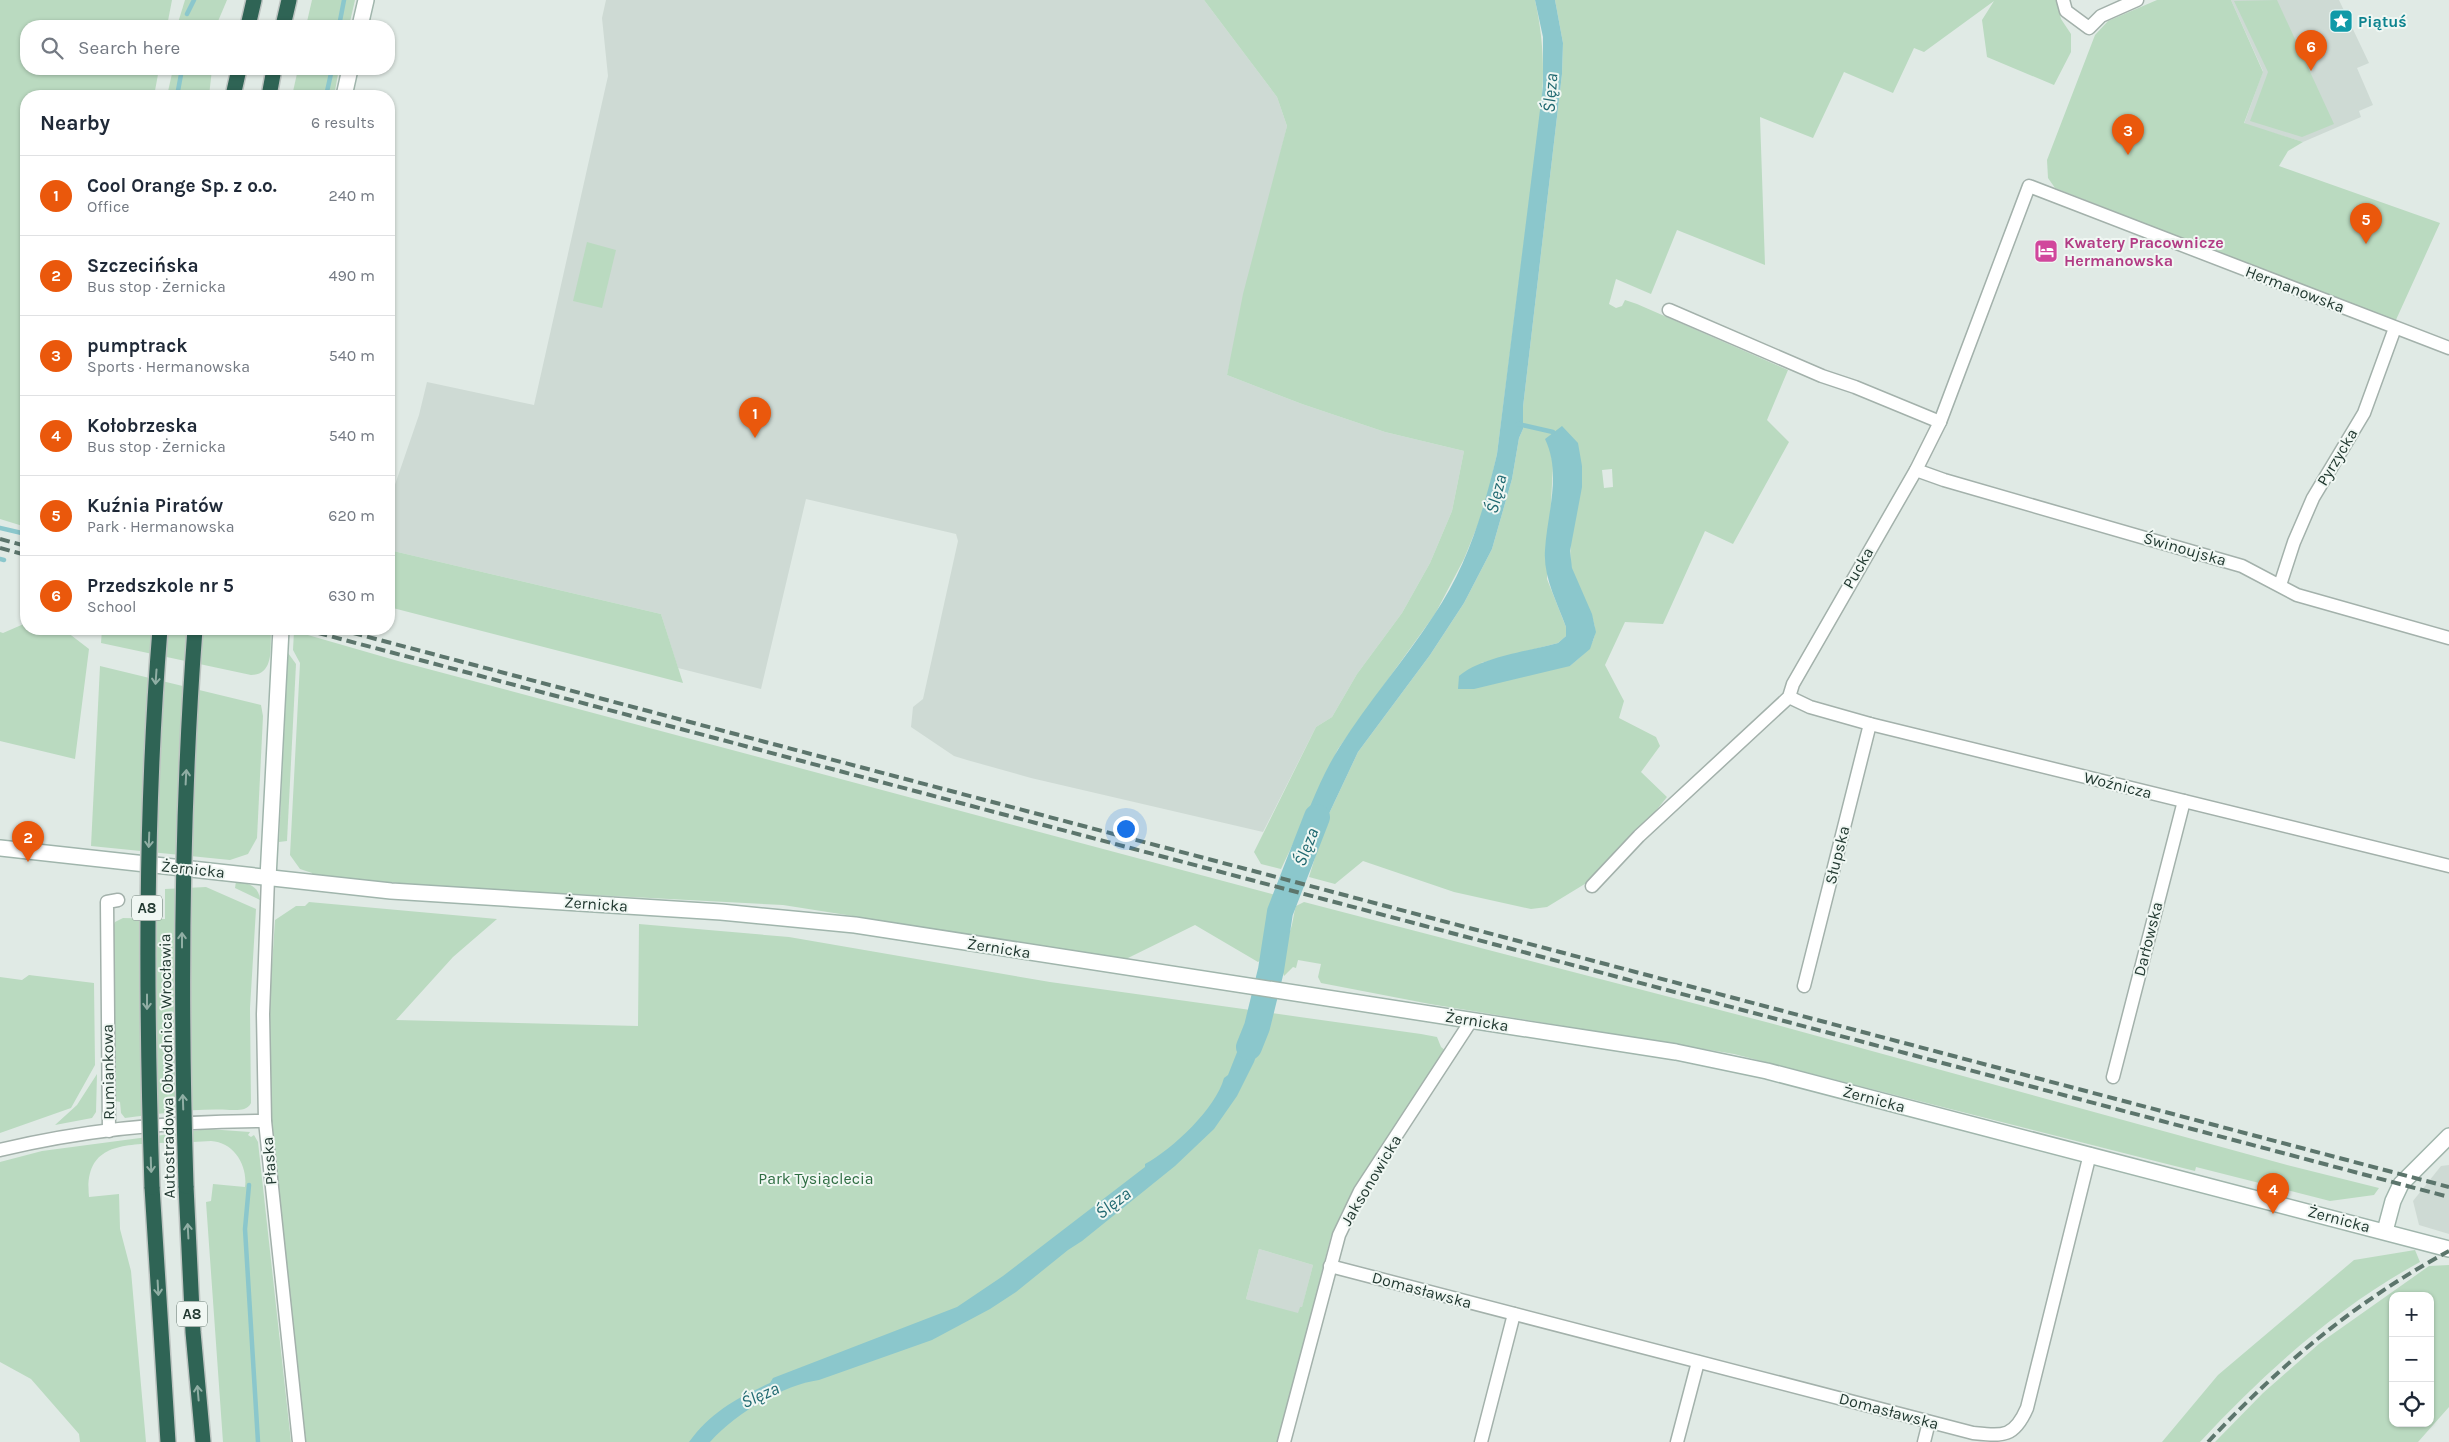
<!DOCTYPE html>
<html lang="en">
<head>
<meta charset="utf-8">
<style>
  body { margin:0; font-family:Karla,sans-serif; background:#f6f6f7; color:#1f2937 }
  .controls { position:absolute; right:15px; bottom:15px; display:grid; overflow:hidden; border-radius:10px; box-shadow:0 1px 4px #0004 }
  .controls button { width:45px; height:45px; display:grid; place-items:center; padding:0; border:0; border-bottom:1px solid #e0e1e3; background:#fff; color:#1f2937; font:25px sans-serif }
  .you { position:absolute; left:1125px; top:828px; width:18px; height:18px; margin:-12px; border:4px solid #fff; border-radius:50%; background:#1a73e8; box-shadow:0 0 0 8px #1a73e833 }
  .badge { display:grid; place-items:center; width:32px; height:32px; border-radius:50%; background:#ea580c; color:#fff; font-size:16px; font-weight:700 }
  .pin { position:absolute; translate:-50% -41px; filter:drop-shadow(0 1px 2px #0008) }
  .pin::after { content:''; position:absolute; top:26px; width:18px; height:15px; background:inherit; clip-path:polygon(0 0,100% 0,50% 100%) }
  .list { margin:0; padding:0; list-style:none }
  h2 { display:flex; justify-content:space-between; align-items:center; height:65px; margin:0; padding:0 20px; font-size:21px }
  h2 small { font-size:16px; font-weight:400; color:#747a83 }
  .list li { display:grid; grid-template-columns:32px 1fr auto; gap:15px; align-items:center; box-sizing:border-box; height:80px; padding:0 20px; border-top:1px solid #e0e1e3 }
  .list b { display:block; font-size:19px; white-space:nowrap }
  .list p { margin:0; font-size:16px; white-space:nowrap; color:#747a83 }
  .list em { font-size:16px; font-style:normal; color:#747a83 }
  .icon { flex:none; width:28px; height:28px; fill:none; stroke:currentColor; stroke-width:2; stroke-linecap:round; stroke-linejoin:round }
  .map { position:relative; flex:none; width:2449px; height:1442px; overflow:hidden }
  .search { position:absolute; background:#fff; box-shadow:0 1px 4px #0004; left:20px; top:20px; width:375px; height:55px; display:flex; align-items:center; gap:12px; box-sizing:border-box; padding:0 18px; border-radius:20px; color:#747a83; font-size:19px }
  .panel { position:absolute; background:#fff; box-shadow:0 1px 4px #0004; left:20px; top:90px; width:375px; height:545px; border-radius:20px }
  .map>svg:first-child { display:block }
  .built { fill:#cedad4 }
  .green { fill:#badac0; fill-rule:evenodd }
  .water { fill:#8bc7cc }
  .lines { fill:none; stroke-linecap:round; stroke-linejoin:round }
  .stream { stroke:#8bc7cc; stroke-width:4.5 }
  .river { stroke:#8bc7cc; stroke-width:26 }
  .street-casing { stroke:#a3b1ab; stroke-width:15 }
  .secondary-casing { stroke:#a0b5ac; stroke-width:18 }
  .highway-casing { stroke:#bdc4c1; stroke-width:18 }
  .street { stroke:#fff; stroke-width:12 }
  .secondary { stroke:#fff; stroke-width:15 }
  .highway { stroke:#2f6455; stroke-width:15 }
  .rail { stroke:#5c756c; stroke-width:4; stroke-dasharray:10 5; stroke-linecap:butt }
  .highway-bridge-casing { stroke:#bdc4c1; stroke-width:18; stroke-linecap:butt }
  .highway-bridge { stroke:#2f6455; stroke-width:15 }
  .oneway { stroke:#90aea4 }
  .labels { text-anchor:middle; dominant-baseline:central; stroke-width:4; stroke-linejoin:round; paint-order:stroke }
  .shield { fill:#f0f7f3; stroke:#60726b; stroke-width:1 }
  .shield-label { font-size:15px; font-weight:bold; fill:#223931 }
  .culture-label { font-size:16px; font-weight:bold; fill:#0d838f; stroke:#f0f7f3; text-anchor:start }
  .hotel-label { font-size:16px; font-weight:bold; fill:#b23c85; stroke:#f0f7f3; text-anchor:start }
  .street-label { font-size:16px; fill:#223931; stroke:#f0f7f3 }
  .park-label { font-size:16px; fill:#2e6d42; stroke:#f0f7f3 }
  .water-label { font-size:18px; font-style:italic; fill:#206971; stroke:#f0f7f3 }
</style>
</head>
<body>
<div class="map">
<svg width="2449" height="1442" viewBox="0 0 2449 1442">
  <rect width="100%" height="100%" fill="#e0eae5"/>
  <g class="built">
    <path d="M 606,0 L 1204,0 L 1277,97 L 1287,126 L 1227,375 L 1302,404 L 1385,432 L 1464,451 L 1452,511 L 1430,563 L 1402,613 L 1357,674 L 1332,717 L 1316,727 L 1263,832 L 1031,778 L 967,760 L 954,756 L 911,727 L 913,707 L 923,699 L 958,541 L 956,534 L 806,499 L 761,689 L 678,668 L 661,614 L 389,550 L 389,502 L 419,415 L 427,382 L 534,405 L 608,76 L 602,18 Z"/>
    <path d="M 2231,0 L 2339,0 L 2369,63 L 2357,68 L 2373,105 L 2359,111 L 2361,117 L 2303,142 L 2244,124 L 2263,71 Z"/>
    <path d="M 2449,1165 L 2449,1234 L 2419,1225 L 2413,1201 L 2441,1166 Z"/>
    <path d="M 1259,1249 L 1313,1265 L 1302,1308 L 1298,1314 L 1246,1299 Z"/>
  </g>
  <g class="green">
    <path d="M 0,0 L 172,0 L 167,26 L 26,26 L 26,69 L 159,69 L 154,96 L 26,96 L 26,527 L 0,519 Z"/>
    <path d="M 185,0 L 227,0 L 216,26 L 177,26 Z"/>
    <path d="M 312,0 L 355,0 L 349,26 L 306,26 Z"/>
    <path d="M 1204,0 L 1535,0 C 1544,41 1545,76 1540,118 L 1497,454 L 1485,507 L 1464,559 L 1435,614 L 1338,749 L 1281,869 L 1261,864 L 1254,852 L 1316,727 L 1332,717 L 1357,674 L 1402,613 L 1430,563 L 1452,511 L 1464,451 L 1385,432 L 1302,404 L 1227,375 L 1243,294 L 1287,126 L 1277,97 Z"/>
    <path d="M 1555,0 L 2057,0 L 2061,19 L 2071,34 L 2071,52 L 2054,85 L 1987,57 L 1982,20 L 1994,1 L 1924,52 L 1914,48 L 1893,93 L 1844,72 L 1813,138 L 1760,117 L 1765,265 L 1677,230 L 1651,294 L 1616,279 L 1609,304 L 1616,308 L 1622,306 L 1625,300 L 1637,304 L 1788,370 L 1767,420 L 1789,442 L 1733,544 L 1705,531 L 1663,624 L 1625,622 L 1605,665 L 1624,701 L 1619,718 L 1656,737 L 1660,746 L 1641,772 L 1667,797 L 1646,823 L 1588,882 L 1547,907 L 1531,909 L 1454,892 L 1363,861 L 1335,884 L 1309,877 L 1327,818 L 1358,752 L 1430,655 L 1464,603 L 1492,549 L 1512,479 L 1519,438 L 1523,429 L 1523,407 L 1562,74 L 1563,43 ZM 1546,439 L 1582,466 C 1581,499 1567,533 1571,565 C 1574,582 1598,619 1595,634 C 1592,649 1581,656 1570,666 L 1481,663 L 1558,643 L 1566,636 L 1566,627 L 1547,579 L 1553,465 L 1550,448 ZM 1612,469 L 1613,487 L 1604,488 L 1602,470 Z"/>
    <path d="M 2157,0 L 2231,0 L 2263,72 L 2244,123 L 2303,142 L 2288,151 L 2279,166 L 2440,223 L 2395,322 L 2055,188 L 2048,178 L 2047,160 L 2095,35 L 2108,21 Z"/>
    <path d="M 2277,0 L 2334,124 L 2302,137 L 2250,121 L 2268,72 L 2234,1 Z"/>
    <path d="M 173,69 L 212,69 L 209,96 L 167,96 Z"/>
    <path d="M 298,69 L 339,69 L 334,96 L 292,96 Z"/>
    <path d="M 587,242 L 616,250 L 602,308 L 573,301 Z"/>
    <path d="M 389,550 L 661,614 L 683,683 L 389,607 Z"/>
    <path d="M 26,623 L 26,629 L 63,629 L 89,649 L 75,759 L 0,741 L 0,632 L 3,633 Z"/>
    <path d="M 102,629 L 271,629 C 270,646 275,675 251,675 L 101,643 Z"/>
    <path d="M 294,631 L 398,661 L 1276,895 L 1261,960 L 1258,962 L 1195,925 L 1126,959 L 783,905 L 461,888 L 312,876 L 312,873 L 300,869 L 290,855 L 300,663 L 293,650 Z"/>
    <path d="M 288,653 L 296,664 L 287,841 L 279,842 Z"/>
    <path d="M 100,666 L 261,705 L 263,716 L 257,838 L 248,854 L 230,860 L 91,846 Z"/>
    <path d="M 236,881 C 248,883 259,886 260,900 L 235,888 Z"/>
    <path d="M 206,887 L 256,909 L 250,1008 L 251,1103 C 247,1111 238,1110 230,1110 C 195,1108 160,1114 125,1118 L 121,1113 L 120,1102 L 115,1101 L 113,926 L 115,922 L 123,918 L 165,919 L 165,889 Z"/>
    <path d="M 309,902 L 497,919 L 453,957 L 396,1020 L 638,1026 L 639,924 L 789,937 L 1050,982 L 1421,1034 L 1437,1037 L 1441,1047 L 1446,1051 L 1342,1212 L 1331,1236 L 1278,1442 L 306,1442 L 271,1122 L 268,1026 L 275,920 L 296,906 L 305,906 ZM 1259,1249 L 1313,1265 L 1302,1307 L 1300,1307 L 1298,1313 L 1246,1299 Z"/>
    <path d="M 1304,902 L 1766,1022 L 2291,1166 L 2379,1188 L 2374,1195 L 2330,1201 L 2196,1167 L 2195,1171 L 2159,1162 L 1734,1054 L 1430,1004 L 1321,983 L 1318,977 L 1321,964 L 1298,960 L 1296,968 L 1293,967 L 1284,976 C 1279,961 1283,947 1289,933 C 1293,926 1293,915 1296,906 Z"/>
    <path d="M 29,975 L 94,983 L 95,1065 L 71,1108 L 0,1133 L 0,977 L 22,980 Z"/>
    <path d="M 97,1074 L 96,1112 L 92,1118 L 55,1125 L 77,1105 Z"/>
    <path d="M 208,1129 L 250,1132 L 248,1135 L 251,1137 L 254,1135 L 258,1142 L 291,1442 L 223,1442 L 206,1202 L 211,1201 L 213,1184 L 245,1187 C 248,1166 234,1142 211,1141 C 193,1142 175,1143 158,1143 C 119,1145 84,1146 89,1197 L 119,1194 L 120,1229 L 131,1271 L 146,1442 L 80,1442 L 79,1434 L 31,1379 L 0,1362 L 0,1162 L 42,1151 Z"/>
    <path d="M 2415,1250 L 2420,1262 C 2337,1307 2264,1373 2200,1442 L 2162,1442 L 2218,1375 L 2354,1260 Z"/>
    <path d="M 2449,1265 L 2449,1407 L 2418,1442 L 2215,1442 L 2263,1393 L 2320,1343 L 2429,1266 ZM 2393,1296 L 2430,1296 L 2430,1423 L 2393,1423 Z"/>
  </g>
  <g class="water">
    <path d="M 1535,0 L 1555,0 L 1563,43 L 1562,74 L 1523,407 L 1523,429 L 1519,438 L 1512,479 L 1492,549 L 1464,603 L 1430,655 L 1358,752 L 1327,818 L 1316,853 L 1294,845 C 1308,813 1320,778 1339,748 C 1368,702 1404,661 1434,615 C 1467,567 1484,510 1497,454 L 1543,86 L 1543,37 Z"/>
    <path d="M 1562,426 L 1578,443 L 1582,466 L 1582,487 L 1570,551 L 1572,568 L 1592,614 L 1596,632 L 1590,649 L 1570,666 L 1474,689 L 1458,689 L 1459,676 C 1481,657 1529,651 1558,643 L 1566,636 L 1566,627 C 1557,602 1543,577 1545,550 C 1547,514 1562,474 1545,439 Z"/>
    <path d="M 1254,1011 L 1271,1014 L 1254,1062 L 1237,1096 L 1214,1129 L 1175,1166 L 1082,1241 L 1068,1250 L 1016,1292 L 990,1309 L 932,1340 L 819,1380 C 782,1385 735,1414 710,1442 L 689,1442 C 711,1412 737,1398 770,1383 L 773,1378 L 957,1307 L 1003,1276 L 1145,1167 L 1145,1164 C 1173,1149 1216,1108 1224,1078 L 1228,1075 L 1249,1022 L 1247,1017 Z"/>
  </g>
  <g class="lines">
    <g class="stream">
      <path d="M 187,14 L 194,0"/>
      <path d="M 185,26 L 185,23"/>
      <path d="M 339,26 L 344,0"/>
      <path d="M 177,96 L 182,69"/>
      <path d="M 326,96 L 332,69"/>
      <path d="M 1518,424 L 1553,432"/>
      <path d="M 0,528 L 26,534"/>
      <path d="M 0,559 L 4,560"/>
      <path d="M 249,1185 L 245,1229 L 258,1442"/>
    </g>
    <path class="river" d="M 1249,1047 L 1257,1027 L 1271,970 L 1280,912 L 1317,817"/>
    <g class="street-casing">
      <g id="street">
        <path d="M 2063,0 L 2066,11 L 2089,28 L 2101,16 L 2137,0"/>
        <path d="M 1669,310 L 1822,376 L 1855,387 L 1940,422"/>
        <path d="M 1916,470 L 1944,480 L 2242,566 L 2297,595 L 2449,638"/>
        <path d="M 2280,585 L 2294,542 L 2313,498 L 2364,413 L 2395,328"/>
        <path d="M 1789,697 L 1810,707 L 1870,724 L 2449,866"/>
        <path d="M 268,878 L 263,1014 L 265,1121 L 299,1442"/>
        <path d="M 1592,886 L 1639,836 L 1789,697 L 1793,684 L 1916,470 L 1940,422 L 2029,186 L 2449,348"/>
        <path d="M 1804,986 L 1870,724"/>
        <path d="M 2113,1077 L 2184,801"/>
        <path d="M 109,1131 L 107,902 L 118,900"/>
        <path d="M 0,1150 C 87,1129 175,1121 265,1121"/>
        <path d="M 1330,1266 L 1973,1433 C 2003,1436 2014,1438 2027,1408 L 2090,1154"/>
        <path d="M 1284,1442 L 1339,1235 L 1360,1191 L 1471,1021"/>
        <path d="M 1481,1442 L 1514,1314"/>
        <path d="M 1677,1442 L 1698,1362"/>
        <path d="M 1924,1442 L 1929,1422"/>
      </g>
    </g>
    <g class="secondary-casing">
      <g id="secondary">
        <path d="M 360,26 L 366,0"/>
        <path d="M 344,96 L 350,69"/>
        <path d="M 0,848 L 391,891 L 721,912 L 855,925 L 1676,1052 L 1767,1071 L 2449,1249"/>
        <path d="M 268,878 L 281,629"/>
        <path d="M 2385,1231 L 2393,1201 L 2401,1184 L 2449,1136"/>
      </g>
    </g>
    <g class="highway-casing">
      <g id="highway">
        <path d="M 248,26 L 254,0"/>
        <path d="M 283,26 L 289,0"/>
        <path d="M 233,96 L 239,69"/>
        <path d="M 269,96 L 274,69"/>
        <path d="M 186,1186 L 193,1332 L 203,1442"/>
        <path d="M 152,1187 L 168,1442"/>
      </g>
    </g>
    <use href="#street" class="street"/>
    <use href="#secondary" class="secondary"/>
    <use href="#highway" class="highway"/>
    <g class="rail">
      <path d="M 0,539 L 26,546"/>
      <path d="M 0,548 L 26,555"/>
      <path d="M 303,629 L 2449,1197"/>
      <path d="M 338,629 L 2449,1187"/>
      <path d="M 2208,1442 C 2280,1365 2356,1301 2449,1251"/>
    </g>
    <g class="highway-bridge-casing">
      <g id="highway-bridge">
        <path d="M 186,1186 C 180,1000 181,815 195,629"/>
        <path d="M 152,1187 C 146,1001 145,815 160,629"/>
      </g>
    </g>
    <use href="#highway-bridge" class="highway-bridge"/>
  </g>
  <defs><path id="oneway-shaft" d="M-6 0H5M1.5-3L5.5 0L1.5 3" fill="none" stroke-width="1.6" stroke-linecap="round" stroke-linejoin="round" transform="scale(1.25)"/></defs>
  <g class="oneway">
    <use href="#oneway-shaft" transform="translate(156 677) rotate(94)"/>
    <use href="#oneway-shaft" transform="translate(186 777) rotate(-87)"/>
    <use href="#oneway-shaft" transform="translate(149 840) rotate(92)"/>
    <use href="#oneway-shaft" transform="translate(182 940) rotate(-90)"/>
    <use href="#oneway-shaft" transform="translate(147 1002) rotate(90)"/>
    <use href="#oneway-shaft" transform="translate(183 1102) rotate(-92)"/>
    <use href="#oneway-shaft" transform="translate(151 1165) rotate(88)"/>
    <use href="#oneway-shaft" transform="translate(188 1231) rotate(-93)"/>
    <use href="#oneway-shaft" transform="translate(158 1288) rotate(87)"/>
    <use href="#oneway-shaft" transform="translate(198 1393) rotate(-95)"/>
  </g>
  <defs>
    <g id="sight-square" transform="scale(1.25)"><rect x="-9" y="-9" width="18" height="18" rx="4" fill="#0f9aa8" stroke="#f0f7f3"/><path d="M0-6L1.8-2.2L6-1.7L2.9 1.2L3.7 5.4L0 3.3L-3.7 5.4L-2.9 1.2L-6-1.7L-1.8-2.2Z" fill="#fff"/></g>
    <g id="hotel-square" transform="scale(1.25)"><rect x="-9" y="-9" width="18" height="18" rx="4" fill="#d1479c" stroke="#f0f7f3"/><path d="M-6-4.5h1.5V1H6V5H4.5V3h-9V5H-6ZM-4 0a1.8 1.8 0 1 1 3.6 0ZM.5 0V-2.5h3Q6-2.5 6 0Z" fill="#fff"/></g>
  </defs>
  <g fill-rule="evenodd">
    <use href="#sight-square" x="2341" y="21"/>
    <use href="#hotel-square" x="2046" y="251"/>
  </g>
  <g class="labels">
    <g class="shield">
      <rect x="132" y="895.5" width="30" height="25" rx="4"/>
      <rect x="177" y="1301.5" width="30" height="25" rx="4"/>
    </g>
    <g class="shield-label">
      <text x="147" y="908">A8</text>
      <text x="192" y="1314">A8</text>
    </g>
    <g class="culture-label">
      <text x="2358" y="21">Piątuś</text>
    </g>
    <g class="hotel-label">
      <text x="2064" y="242">Kwatery Pracownicze<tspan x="2064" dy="18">Hermanowska</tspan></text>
    </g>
    <g class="street-label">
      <text transform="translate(2295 289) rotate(21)">Hermanowska</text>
      <text transform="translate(2337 457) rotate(-59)">Pyrzycka</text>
      <text transform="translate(2185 549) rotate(16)">Świnoujska</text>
      <text transform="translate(1858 568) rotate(-60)">Pucka</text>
      <text transform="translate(2118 785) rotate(14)">Woźnicza</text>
      <text transform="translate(1837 855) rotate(-76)">Słupska</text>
      <text transform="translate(193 869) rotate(6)">Żernicka</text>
      <text transform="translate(596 904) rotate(4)">Żernicka</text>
      <text transform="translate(2148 939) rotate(-76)">Darłowska</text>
      <text transform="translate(999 948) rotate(9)">Żernicka</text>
      <text transform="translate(1477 1021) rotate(9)">Żernicka</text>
      <text transform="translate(167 1066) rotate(-91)">Autostradowa Obwodnica Wrocławia</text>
      <text transform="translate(108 1072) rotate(-91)">Rumiankowa</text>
      <text transform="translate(1874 1099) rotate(15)">Żernicka</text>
      <text transform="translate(269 1161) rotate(-95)">Płaska</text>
      <text transform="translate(1371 1180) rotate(-59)">Jaksonowicka</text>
      <text transform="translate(2339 1219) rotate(15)">Żernicka</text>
      <text transform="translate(1422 1290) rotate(15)">Domasławska</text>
      <text transform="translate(1889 1411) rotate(15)">Domasławska</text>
    </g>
    <g class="park-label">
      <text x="816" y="1178">Park Tysiąclecia</text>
    </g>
    <g class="water-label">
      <text transform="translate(1550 93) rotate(-86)">Ślęza</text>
      <text transform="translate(1496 494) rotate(-76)">Ślęza</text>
      <text transform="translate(1306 847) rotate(-69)">Ślęza</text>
      <text transform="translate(1113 1203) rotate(-37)">Ślęza</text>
      <text transform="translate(760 1395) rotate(-24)">Ślęza</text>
    </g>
  </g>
</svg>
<div class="controls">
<button>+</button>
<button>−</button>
<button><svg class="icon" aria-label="locate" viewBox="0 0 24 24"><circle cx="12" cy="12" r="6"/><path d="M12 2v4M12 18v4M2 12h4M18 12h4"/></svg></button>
</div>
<div class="you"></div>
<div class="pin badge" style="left:755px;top:438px">1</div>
<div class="pin badge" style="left:28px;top:862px">2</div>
<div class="pin badge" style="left:2128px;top:155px">3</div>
<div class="pin badge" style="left:2273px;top:1214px">4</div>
<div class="pin badge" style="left:2366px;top:244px">5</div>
<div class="pin badge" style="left:2311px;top:71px">6</div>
<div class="search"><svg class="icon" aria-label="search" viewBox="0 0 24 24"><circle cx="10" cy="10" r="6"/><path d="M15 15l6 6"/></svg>Search here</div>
<section class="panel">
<h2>Nearby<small>6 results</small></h2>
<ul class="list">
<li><span class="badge">1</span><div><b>Cool Orange Sp. z o.o.</b><p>Office</p></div><em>240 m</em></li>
<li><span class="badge">2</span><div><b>Szczecińska</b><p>Bus stop · Żernicka</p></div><em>490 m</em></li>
<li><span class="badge">3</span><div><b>pumptrack</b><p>Sports · Hermanowska</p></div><em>540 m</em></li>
<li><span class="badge">4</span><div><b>Kołobrzeska</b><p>Bus stop · Żernicka</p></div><em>540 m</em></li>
<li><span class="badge">5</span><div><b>Kuźnia Piratów</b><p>Park · Hermanowska</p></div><em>620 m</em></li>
<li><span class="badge">6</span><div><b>Przedszkole nr 5</b><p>School</p></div><em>630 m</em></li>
</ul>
</section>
</div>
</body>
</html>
